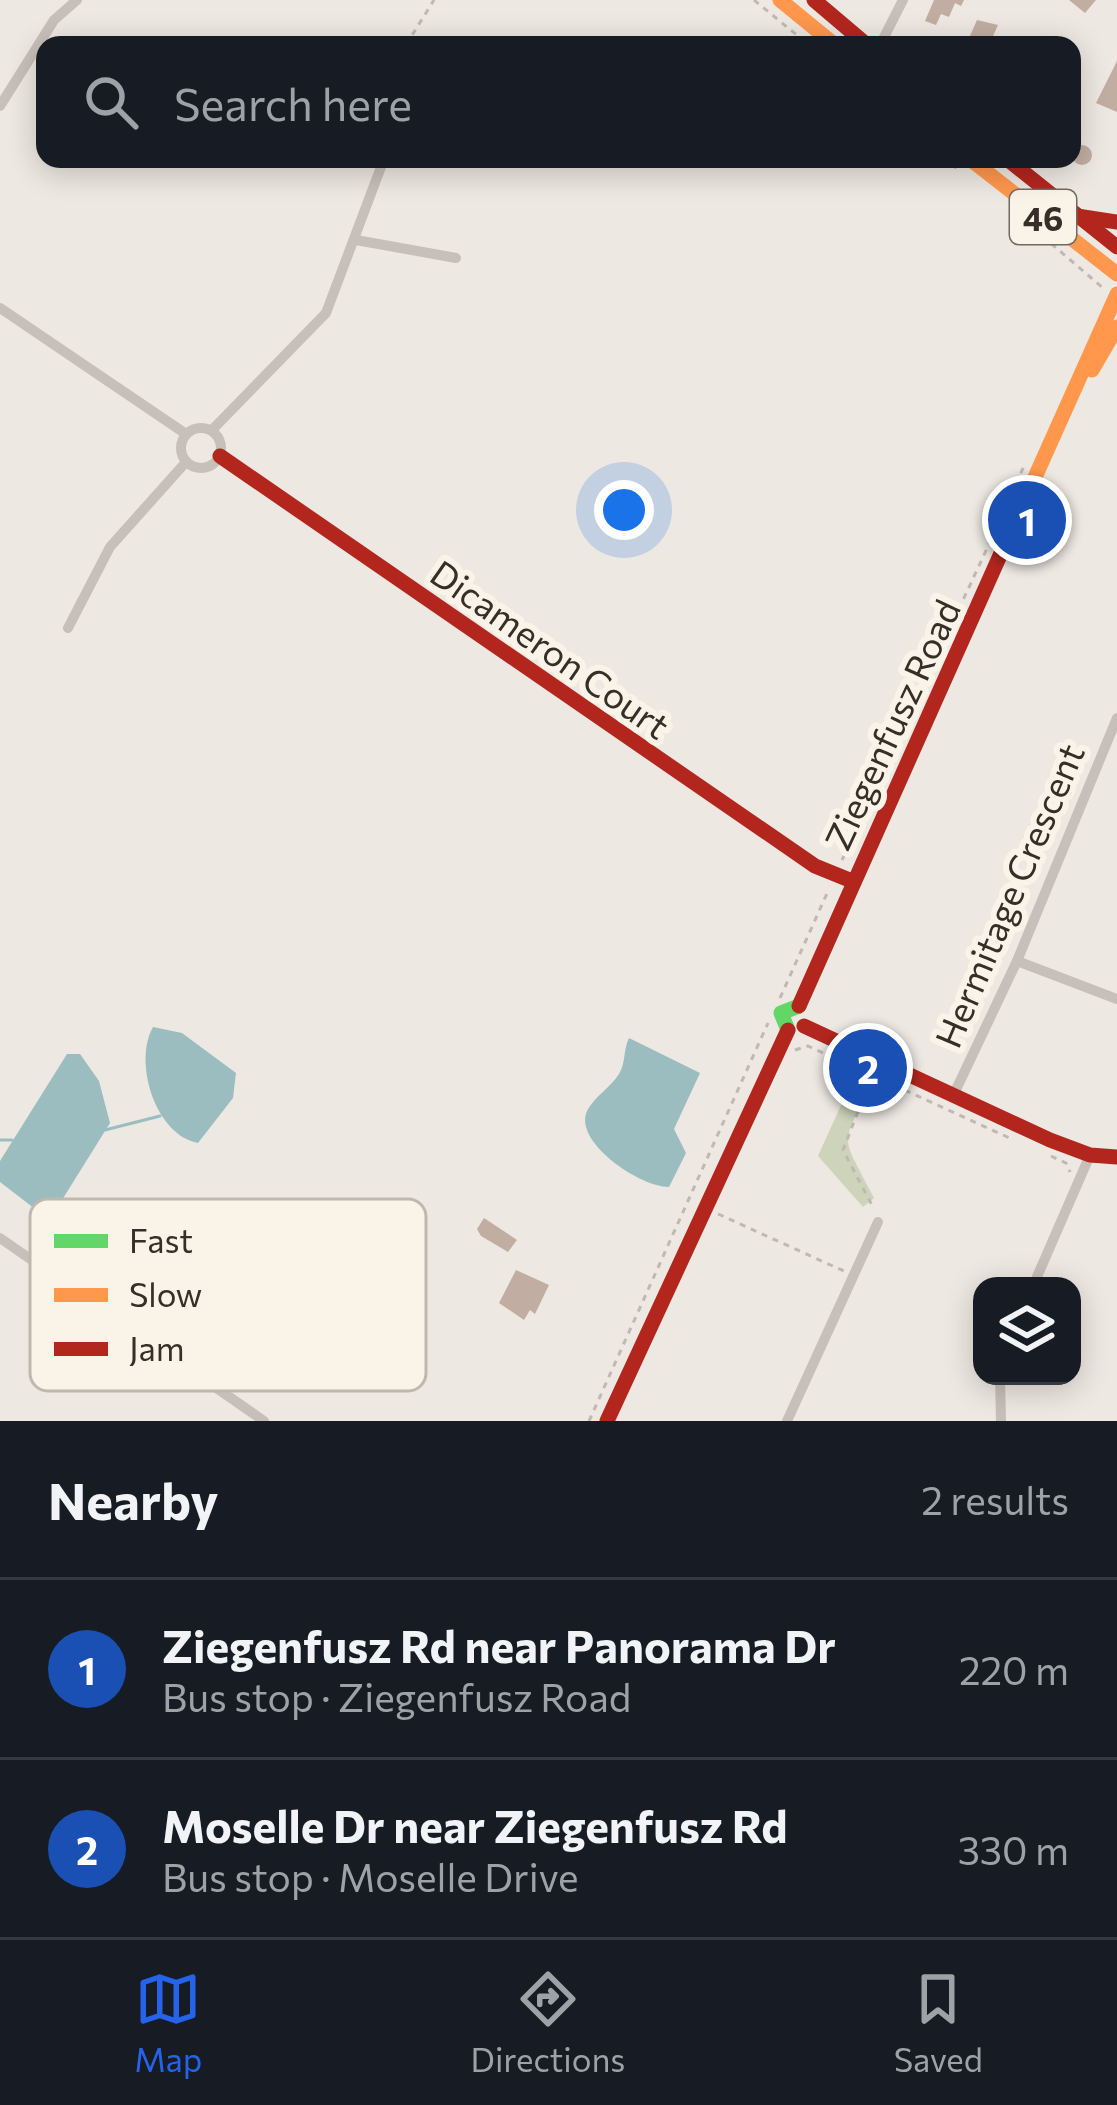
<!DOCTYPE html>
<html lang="en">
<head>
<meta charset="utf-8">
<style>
  body { margin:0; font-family:Commissioner,sans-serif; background:#242831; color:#f1f3f6 }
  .controls { position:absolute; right:36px; bottom:36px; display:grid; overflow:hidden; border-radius:24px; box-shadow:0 6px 30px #0003 }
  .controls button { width:108px; height:108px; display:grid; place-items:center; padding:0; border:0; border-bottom:3px solid #363941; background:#171b24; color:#f1f3f6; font:60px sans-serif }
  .you { position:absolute; left:624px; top:510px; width:42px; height:42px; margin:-30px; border:9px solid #fff; border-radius:50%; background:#1a73e8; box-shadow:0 0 0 18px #1a73e833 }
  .badge { display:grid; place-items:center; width:78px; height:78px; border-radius:50%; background:#2563eb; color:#fff; font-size:39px; font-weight:700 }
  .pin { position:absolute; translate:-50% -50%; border:6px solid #fff; box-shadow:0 3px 12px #0006 }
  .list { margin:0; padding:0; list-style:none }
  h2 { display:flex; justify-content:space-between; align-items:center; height:156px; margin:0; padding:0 48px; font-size:51px }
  h2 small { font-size:39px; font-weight:400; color:#9ea1a6 }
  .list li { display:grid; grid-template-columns:78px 1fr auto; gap:36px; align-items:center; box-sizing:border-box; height:180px; padding:0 48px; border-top:3px solid #363941 }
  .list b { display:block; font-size:45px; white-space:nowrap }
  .list p { margin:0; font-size:39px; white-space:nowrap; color:#9ea1a6 }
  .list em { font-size:39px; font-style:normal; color:#9ea1a6 }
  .icon { flex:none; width:66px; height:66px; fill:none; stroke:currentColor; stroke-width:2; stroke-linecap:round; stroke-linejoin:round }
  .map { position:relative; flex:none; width:1117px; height:1421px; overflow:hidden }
  .search { position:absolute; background:#171b24; box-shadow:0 6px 30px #0003; left:36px; right:36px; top:36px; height:132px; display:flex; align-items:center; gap:30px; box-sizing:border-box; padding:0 42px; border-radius:24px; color:#9ea1a6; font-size:45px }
  .sheet { height:516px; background:#171b24 }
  nav { display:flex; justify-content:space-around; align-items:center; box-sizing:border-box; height:168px; border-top:3px solid #363941; background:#171b24; font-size:33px; color:#9ea1a6 }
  nav a { display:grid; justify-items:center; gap:6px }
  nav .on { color:#2563eb }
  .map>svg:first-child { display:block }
  .green { fill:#cdd4ba }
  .water { fill:#9cbdbf }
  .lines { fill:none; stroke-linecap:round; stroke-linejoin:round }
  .stream { stroke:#9cbdbf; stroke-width:3 }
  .building { fill:#c2ada2 }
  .path { stroke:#c0b9b2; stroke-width:3; stroke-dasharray:6 6; stroke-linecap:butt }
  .street { stroke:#c7c0b9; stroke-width:10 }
  .fast { stroke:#63d668; stroke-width:15 }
  .slow { stroke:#ff974d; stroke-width:15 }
  .jam { stroke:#b3261e; stroke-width:15 }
  .labels { text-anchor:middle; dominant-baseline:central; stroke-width:12; stroke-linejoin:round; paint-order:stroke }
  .shield { fill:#faf3e8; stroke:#726962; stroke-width:3 }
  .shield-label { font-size:33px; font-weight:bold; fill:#372e28 }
  .street-label { font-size:36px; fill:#372e28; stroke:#faf3e8 }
  .key { fill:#faf3e8; stroke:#c0b8ae; stroke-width:3 }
  .key-label { font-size:33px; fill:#372e28 }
</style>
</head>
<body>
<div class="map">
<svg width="1117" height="1421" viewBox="0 0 1117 1421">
  <rect width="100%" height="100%" fill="#ede8e1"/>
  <path class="green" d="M 857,1070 L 874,1078 C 840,1151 839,1129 874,1198 L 863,1207 L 818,1156 Z"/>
  <g class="water">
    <path d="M 153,1027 L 182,1033 L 236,1073 L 233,1098 L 198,1143 C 155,1135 133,1062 153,1027 Z"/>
    <path d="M 629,1038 L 700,1073 L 674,1129 L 686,1153 L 669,1187 C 640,1187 573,1142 587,1111 C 594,1097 611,1087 619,1074 C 626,1063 623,1050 629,1038 Z"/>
    <path d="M 67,1054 L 80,1054 L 99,1081 L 110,1123 L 62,1200 L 52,1210 L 39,1212 L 0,1182 L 0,1161 Z"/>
  </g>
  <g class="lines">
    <g class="stream">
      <path d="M 105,1130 L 160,1116"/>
      <path d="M 0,1140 L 12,1140"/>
    </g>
  </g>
  <g class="building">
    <path d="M 934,0 L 964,0 L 961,6 L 955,3 L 949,17 L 941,14 L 936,25 L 925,21 Z"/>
    <path d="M 1069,0 L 1096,0 L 1085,13 Z"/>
    <path d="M 977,20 L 998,25 L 989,45 L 966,45 Z"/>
    <path d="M 1117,61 L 1117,112 L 1096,103 Z"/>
    <circle cx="1082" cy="155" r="10"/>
    <path d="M 484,1218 L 517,1240 L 508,1252 L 481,1236 L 477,1229 Z"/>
    <path d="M 516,1270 L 549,1285 L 535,1314 L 530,1310 L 524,1320 L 499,1303 Z"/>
  </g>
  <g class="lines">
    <g class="path">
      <path d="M 754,0 L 809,45"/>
      <path d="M 406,45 L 434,0"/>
      <path d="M 941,159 L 960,170"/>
      <path d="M 1033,228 L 1103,288"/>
      <path d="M 1001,517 L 1024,466"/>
      <path d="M 842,860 L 990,542"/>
      <path d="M 780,998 L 829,889"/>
      <path d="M 795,1050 L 808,1046 L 1014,1140"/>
      <path d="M 871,1078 L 843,1150 L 874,1209"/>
      <path d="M 1051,1156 L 1066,1163 L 1070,1172"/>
      <path d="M 718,1214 L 846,1272"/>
      <path d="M 589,1421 L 768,1023"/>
    </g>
    <g class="street">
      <path d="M 880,45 L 903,0"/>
      <path d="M 0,106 L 54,20 L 77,0"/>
      <path d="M 356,240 L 456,258"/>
      <path d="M 0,308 L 186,434"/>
      <circle cx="201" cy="448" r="20"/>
      <path d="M 212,430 L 326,313 L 384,159"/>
      <path d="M 68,628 L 110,547 L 186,462"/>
      <path d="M 1017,961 L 1117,999"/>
      <path d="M 953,1096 L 1017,961 L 1117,718"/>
      <path d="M 0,1238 L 264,1421"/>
      <path d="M 1033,1286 L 1090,1155"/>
      <path d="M 1000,1376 L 1001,1421"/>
      <path d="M 787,1421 L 878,1222"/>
    </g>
    <path class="fast" d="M 788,1030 L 781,1013 L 799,1006"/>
    <g class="slow">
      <path d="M 780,0 L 835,45"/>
      <path d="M 970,159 L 1117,274"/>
      <path d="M 1092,370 L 1117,327"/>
      <path d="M 1006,542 L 1117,294"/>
    </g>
    <g class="jam">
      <path d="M 814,0 L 867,45"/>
      <path d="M 1007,159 L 1117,247"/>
      <path d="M 1077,216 L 1117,222"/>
      <path d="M 220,456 L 815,866 L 852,881"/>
      <path d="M 799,1006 L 1006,542"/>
      <path d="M 804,1026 L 1050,1140 L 1090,1155 L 1117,1157"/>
      <path d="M 607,1421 L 788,1030"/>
    </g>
  </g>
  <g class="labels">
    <rect class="shield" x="1010" y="190" width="66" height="54" rx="9"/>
    <g class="shield-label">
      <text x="1043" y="217">46</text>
    </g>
    <g class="street-label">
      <text transform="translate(551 648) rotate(35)">Dicameron Court</text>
      <text transform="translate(891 724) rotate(-65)">Ziegenfusz Road</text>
      <text transform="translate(1008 895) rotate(-67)">Hermitage Crescent</text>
    </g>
  </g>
  <rect x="30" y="1199" width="396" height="192" rx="18" class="key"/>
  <rect x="54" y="1234" width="54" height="14" fill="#63d668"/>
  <rect x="54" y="1288" width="54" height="14" fill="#ff974d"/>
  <rect x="54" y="1342" width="54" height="14" fill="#b3261e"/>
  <g class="key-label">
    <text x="129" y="1253">Fast</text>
    <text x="129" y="1307">Slow</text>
    <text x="129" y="1361">Jam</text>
  </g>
</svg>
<div class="controls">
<button><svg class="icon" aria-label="layers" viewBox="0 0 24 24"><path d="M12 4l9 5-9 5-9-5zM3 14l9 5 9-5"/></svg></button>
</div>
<div class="you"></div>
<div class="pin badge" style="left:1027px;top:520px;background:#1a4fb4">1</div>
<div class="pin badge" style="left:868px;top:1068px;background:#1a4fb4">2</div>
<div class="search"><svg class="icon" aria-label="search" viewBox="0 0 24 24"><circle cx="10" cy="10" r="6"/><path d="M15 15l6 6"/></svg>Search here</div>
</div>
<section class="sheet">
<h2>Nearby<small>2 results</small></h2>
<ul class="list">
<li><span class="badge" style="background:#1a4fb4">1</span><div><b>Ziegenfusz Rd near Panorama Dr</b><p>Bus stop · Ziegenfusz Road</p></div><em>220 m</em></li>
<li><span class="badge" style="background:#1a4fb4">2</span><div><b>Moselle Dr near Ziegenfusz Rd</b><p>Bus stop · Moselle Drive</p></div><em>330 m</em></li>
</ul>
</section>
<nav>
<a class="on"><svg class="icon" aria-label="map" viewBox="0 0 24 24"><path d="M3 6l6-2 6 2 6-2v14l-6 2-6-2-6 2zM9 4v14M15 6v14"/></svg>Map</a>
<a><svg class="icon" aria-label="directions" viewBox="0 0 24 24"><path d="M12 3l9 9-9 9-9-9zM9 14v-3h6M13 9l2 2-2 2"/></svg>Directions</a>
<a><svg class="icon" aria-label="saved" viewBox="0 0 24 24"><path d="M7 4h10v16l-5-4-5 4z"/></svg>Saved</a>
</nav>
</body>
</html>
